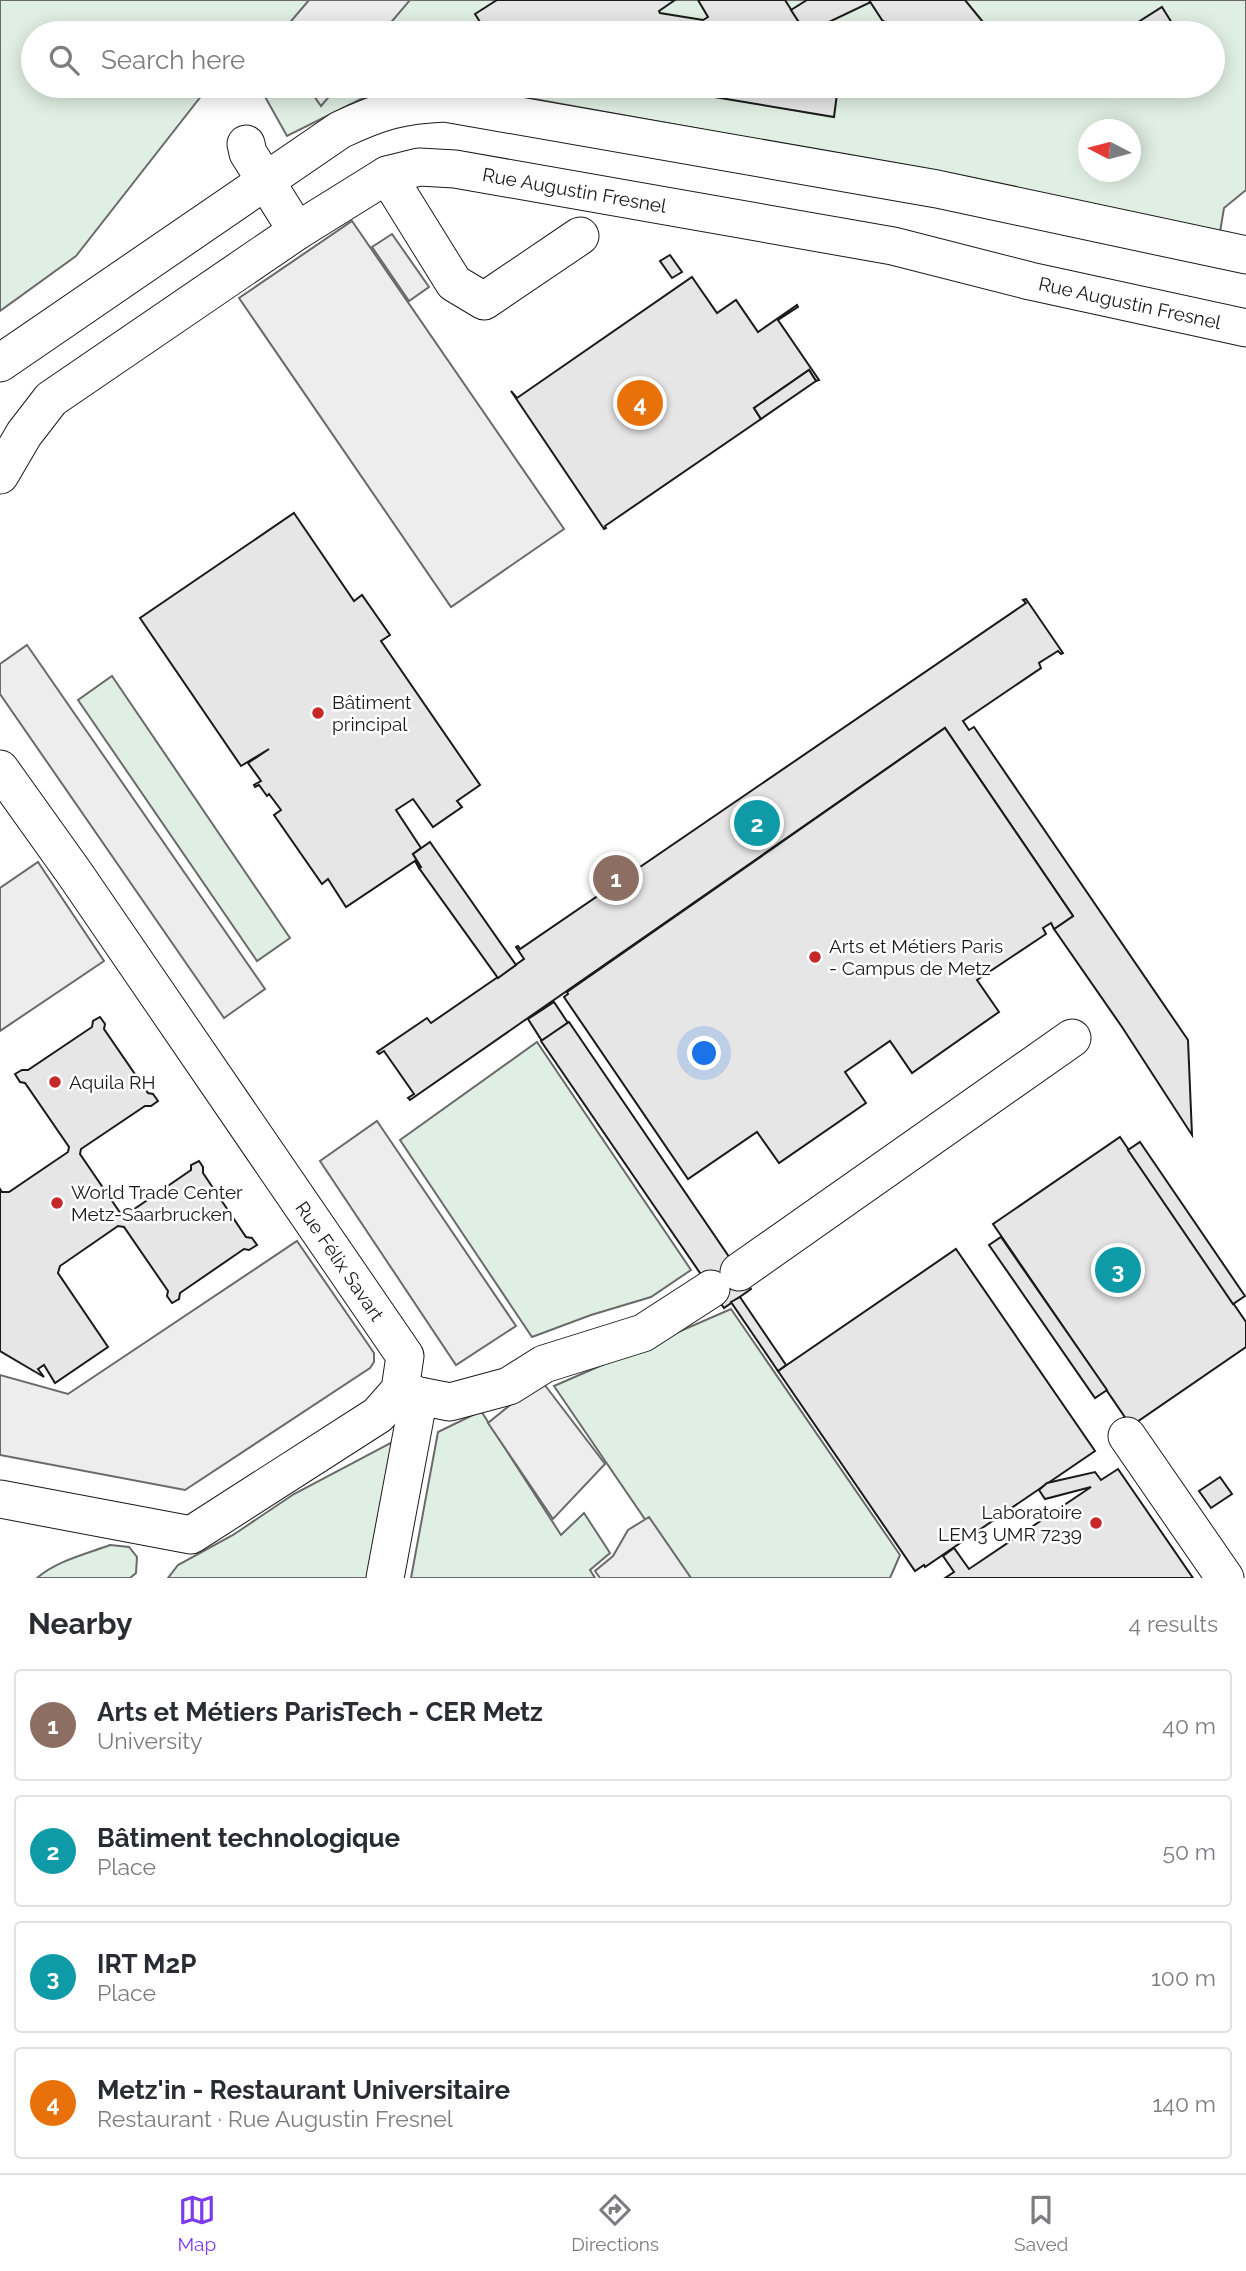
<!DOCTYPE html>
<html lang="en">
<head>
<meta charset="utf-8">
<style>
  body { margin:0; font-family:Raleway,sans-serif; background:#f7f7f7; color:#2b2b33 }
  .compass { position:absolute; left:1078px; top:119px; width:63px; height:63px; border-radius:50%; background:#fff; box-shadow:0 4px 18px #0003; rotate:276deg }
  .you { position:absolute; left:705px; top:1054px; width:24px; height:24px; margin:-18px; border:5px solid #fff; border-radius:50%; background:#1a73e8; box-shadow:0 0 0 10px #1a73e833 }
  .badge { display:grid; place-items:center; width:46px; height:46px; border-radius:50%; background:#7c3aed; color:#fff; font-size:23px; font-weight:700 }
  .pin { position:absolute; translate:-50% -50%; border:4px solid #fff; box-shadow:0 2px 7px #0006 }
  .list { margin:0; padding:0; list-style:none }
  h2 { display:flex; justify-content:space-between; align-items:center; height:91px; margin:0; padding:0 28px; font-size:30px }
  h2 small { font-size:23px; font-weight:400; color:#7c7c81 }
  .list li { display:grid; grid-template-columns:46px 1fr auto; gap:21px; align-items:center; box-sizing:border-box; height:112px; margin:0 14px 14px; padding:0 14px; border:2px solid #e1e1e2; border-radius:7px }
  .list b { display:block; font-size:26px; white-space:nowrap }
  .list p { margin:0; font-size:23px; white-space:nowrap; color:#7c7c81 }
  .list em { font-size:23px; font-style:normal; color:#7c7c81 }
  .icon { flex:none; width:38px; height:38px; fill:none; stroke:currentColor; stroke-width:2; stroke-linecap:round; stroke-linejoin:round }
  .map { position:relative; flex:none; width:1246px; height:1578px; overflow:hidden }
  .search { position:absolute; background:#fff; box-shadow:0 4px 18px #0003; left:21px; right:21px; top:21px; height:77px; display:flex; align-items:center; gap:18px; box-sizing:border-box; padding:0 24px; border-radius:38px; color:#7c7c81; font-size:26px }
  .sheet { height:595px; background:#fff }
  nav { display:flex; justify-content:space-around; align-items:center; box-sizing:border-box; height:98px; border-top:2px solid #e1e1e2; background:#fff; font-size:19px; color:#7c7c81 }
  nav a { display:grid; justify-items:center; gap:4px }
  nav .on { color:#7c3aed }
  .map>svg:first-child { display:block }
  .green { fill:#e0efe3; stroke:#6a6a6a; stroke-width:2; fill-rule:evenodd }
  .parking { fill:#ededed; stroke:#6a6a6a; stroke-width:2 }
  .building { fill:#e6e6e6; stroke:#1a1a1a; stroke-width:2 }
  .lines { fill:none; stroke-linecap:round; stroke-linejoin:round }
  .minor-casing { stroke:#1a1a1a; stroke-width:39 }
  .minor { stroke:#fff; stroke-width:37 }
  .poi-dot { fill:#c62828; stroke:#fff; stroke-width:2.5 }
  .labels { text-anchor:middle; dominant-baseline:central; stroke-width:5; stroke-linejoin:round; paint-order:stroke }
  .street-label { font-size:19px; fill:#1a1a1a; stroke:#fff }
  .poi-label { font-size:19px; fill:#1a1a1a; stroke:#fff; text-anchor:start }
</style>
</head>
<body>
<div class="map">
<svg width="1246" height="1578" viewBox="0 0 1246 1578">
  <rect width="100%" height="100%" fill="#fff"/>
  <g class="green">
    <path d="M 0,0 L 1246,0 L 1246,190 L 1224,208 L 1220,232 L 787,145 L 462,86 L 1213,86 L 1213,33 L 33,33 L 33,86 L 209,86 L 76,256 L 0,311 ZM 1088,130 L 1130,130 L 1130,172 L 1088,172 Z"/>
    <path d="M 259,86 L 387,86 L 287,136 Z"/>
    <path d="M 112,676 L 290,938 L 257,961 L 78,700 Z"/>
    <path d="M 537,1042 L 691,1270 L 651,1297 L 591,1315 L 532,1337 L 400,1140 Z"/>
    <path d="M 731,1309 L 900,1555 L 890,1578 L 685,1578 L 554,1386 Z"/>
    <path d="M 481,1411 L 561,1535 L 584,1513 L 610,1553 L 590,1570 L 595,1578 L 411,1578 L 438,1432 Z"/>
    <path d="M 398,1439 L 372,1578 L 168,1578 L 178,1565 L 233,1535 L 294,1494 Z"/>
    <path d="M 110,1545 L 129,1547 L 137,1557 L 136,1573 L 130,1578 L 37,1578 C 56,1561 86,1554 110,1545 Z"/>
  </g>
  <g class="parking">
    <path d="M 309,0 L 410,0 L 382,33 L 281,33 Z"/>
    <path d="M 307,86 L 338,86 L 321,106 Z"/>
    <path d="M 352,221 L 564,529 L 451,607 L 239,298 Z"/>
    <path d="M 392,234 L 429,287 L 409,301 L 372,247 Z"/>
    <path d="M 27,645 L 265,989 L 224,1018 L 0,694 L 0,664 Z"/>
    <path d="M 38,862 L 104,961 L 0,1031 L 0,888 Z"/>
    <path d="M 377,1121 L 516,1326 L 456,1365 L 320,1161 Z"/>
    <path d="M 297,1241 L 374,1353 L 374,1362 L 370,1368 L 185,1490 L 0,1455 L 0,1375 L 68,1394 Z"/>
    <path d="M 541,1380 L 605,1464 L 553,1519 L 488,1423 Z"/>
    <path d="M 649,1517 L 691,1578 L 600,1578 L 595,1571 L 613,1556 L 628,1530 Z"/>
  </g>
  <g class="building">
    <path d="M 497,0 L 675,0 L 659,11 L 660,13 L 703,20 L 708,17 L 698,0 L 785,0 L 806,33 L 487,33 L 475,14 Z"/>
    <path d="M 807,0 L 869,0 L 871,2 L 806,33 L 791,10 Z"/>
    <path d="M 869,0 L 965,0 L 992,33 L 901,33 L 882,20 Z"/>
    <path d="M 1162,7 L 1175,28 L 1167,33 L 1121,33 Z"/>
    <path d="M 648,86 L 838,86 L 834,117 Z"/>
    <path d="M 670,255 L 682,272 L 672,278 L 660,261 Z"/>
    <path d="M 692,277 L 717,313 L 736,300 L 758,332 L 797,305 L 798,307 L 778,320 L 819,380 L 816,381 L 809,370 L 754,408 L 761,419 L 605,526 L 606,528 L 604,529 L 511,391 L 517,398 Z"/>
    <path d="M 809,370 L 816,381 L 761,419 L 754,408 Z"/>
    <path d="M 294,513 L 354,601 L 362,595 L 390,635 L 381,641 L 480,785 L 457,801 L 462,807 L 433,827 L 413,799 L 396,810 L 421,848 L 413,854 L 421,867 L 419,868 L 415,861 L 346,907 L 328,879 L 322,884 L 274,815 L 281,810 L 269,794 L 267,796 L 259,785 L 255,787 L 254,785 L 261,781 L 248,763 L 269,749 L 241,766 L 140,618 Z"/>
    <path d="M 1026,599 L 1063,653 L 1061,654 L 1058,651 L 1039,663 L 1041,668 L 963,721 L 969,730 L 974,727 L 1188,1040 L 1192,1135 L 1122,1027 L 1054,929 L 1073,916 L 945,728 L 410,1100 L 408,1098 L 414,1094 L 384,1051 L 379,1054 L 377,1052 L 427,1018 L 431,1023 L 524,959 L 516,947 L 518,946 L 520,949 L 1026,603 L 1023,600 Z"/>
    <path d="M 945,728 L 1073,916 L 1054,929 L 1051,923 L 1043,928 L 1046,934 L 977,980 L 999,1012 L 912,1073 L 890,1041 L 845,1072 L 866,1103 L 779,1163 L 757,1132 L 688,1179 L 564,997 L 568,994 L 567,992 Z"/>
    <path d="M 430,842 L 516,965 L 498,978 L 419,868 L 421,867 L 413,854 Z"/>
    <path d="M 554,1002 L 568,1023 L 542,1041 L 528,1019 Z"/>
    <path d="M 100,1017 L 105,1024 L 104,1029 L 148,1093 L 153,1094 L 158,1101 L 151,1106 L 145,1106 L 81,1149 L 80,1154 L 121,1214 L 127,1214 L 191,1170 L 191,1165 L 199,1161 L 203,1167 L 203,1173 L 246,1237 L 252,1238 L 257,1245 L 249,1250 L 244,1249 L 180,1293 L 179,1299 L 172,1303 L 167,1296 L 168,1291 L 124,1227 L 118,1226 L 60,1266 L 58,1273 L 108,1347 L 55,1383 L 44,1365 L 38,1369 L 44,1377 L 0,1351 L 0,1189 L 2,1192 L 9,1192 L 68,1152 L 69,1147 L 25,1083 L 20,1082 L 15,1074 L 22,1070 L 28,1070 L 92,1027 L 93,1021 Z"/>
    <path d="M 569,1022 L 751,1289 L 724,1308 L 541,1041 Z"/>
    <path d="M 1120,1137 L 1246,1322 L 1246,1347 L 1131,1426 L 993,1224 Z"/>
    <path d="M 1140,1142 L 1245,1296 L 1233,1304 L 1128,1150 Z"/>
    <path d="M 1001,1237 L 1107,1390 L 1095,1398 L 989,1245 Z"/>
    <path d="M 956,1249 L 1095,1451 L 925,1567 L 924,1565 L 915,1571 L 778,1371 Z"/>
    <path d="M 740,1297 L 786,1365 L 778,1371 L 731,1302 Z"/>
    <path d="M 1118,1469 L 1193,1578 L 945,1578 L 954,1572 L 943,1556 L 954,1548 L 969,1569 L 1091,1487 L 1045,1499 L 1039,1490 L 1047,1483 L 1095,1472 L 1101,1480 Z"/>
    <path d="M 1220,1477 L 1232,1494 L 1211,1508 L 1199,1491 Z"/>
  </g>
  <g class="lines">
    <g class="minor-casing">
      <g id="minor">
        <path d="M 246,144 L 248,153 L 297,231"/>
        <path d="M 387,175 L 454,283 L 484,301 L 580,236"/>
        <path d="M 0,363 L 340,130 C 380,111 401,105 445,103 L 937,189 L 1246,255"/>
        <path id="s1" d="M 0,475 L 24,434 L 51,399 L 297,231 L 387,175 L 419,167 L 455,169 L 893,246 L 1030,281 L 1246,328"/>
        <path id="s2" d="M 0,769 L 75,874 L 405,1356 L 400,1390 L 378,1415 L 191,1535 L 0,1499"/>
        <path d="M 739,1272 L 1072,1038"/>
        <path d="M 400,1390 L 419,1396 L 450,1402 L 509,1386 L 544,1364 L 643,1333 L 711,1289"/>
        <path d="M 1127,1436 L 1225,1578"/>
        <path d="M 385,1578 L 419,1396"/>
      </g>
    </g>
    <use href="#minor" class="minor"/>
  </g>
  <g class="poi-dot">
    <circle cx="318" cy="713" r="7"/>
    <circle cx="815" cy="957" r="7"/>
    <circle cx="55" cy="1082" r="7"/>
    <circle cx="57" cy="1203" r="7"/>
    <circle cx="1096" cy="1523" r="7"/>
  </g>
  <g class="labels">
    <g class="street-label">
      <text stroke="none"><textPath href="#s1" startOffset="686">Rue Augustin Fresnel</textPath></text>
      <text stroke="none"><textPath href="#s1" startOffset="1253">Rue Augustin Fresnel</textPath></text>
      <text stroke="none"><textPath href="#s2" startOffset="598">Rue Félix Savart</textPath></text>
    </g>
    <g class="poi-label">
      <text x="332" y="702">Bâtiment<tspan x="332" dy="22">principal</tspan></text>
      <text x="829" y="946">Arts et Métiers Paris<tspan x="829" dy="22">- Campus de Metz</tspan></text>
      <text x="69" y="1082">Aquila RH</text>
      <text x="71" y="1192">World Trade Center<tspan x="71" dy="22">Metz-Saarbrucken</tspan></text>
      <text x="1082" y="1512" text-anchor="end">Laboratoire<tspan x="1082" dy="22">LEM3 UMR 7239</tspan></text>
    </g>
  </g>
</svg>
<svg class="compass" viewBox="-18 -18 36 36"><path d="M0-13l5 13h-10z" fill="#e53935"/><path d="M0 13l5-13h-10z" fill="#7c7c81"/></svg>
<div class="you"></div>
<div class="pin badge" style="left:616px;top:878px;background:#8d6e63">1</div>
<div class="pin badge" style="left:757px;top:823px;background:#0f9aa8">2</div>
<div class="pin badge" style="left:1118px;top:1270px;background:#0f9aa8">3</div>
<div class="pin badge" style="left:640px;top:403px;background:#e8710a">4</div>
<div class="search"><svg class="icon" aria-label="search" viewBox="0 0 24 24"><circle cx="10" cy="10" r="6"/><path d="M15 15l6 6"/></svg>Search here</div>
</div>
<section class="sheet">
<h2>Nearby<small>4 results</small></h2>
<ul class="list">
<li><span class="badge" style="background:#8d6e63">1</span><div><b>Arts et Métiers ParisTech - CER Metz</b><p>University</p></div><em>40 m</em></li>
<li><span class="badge" style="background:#0f9aa8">2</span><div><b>Bâtiment technologique</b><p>Place</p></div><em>50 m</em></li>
<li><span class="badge" style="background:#0f9aa8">3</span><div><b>IRT M2P</b><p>Place</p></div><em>100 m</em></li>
<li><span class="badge" style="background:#e8710a">4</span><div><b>Metz'in - Restaurant Universitaire</b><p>Restaurant · Rue Augustin Fresnel</p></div><em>140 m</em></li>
</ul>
</section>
<nav>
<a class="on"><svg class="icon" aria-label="map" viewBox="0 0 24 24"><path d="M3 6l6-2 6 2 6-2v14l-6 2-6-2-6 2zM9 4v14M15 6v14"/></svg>Map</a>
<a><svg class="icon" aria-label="directions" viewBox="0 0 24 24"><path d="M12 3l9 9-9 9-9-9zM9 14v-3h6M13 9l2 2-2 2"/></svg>Directions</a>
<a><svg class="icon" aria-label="saved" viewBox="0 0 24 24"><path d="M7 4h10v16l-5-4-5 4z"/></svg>Saved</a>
</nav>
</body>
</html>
